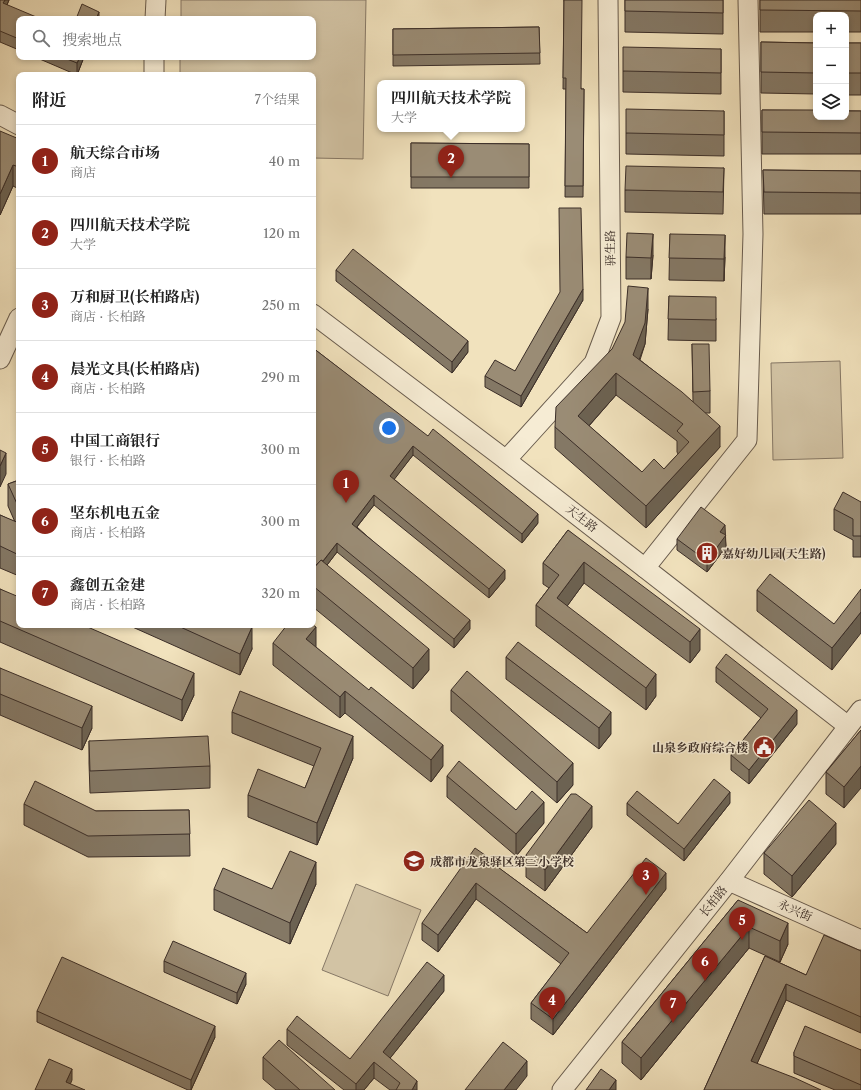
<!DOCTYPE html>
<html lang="zh">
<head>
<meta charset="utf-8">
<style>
  body { margin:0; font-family:"Libre Caslon Text","Noto Serif SC",serif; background:#f6f6f6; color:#222 }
  .controls { position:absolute; right:12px; top:12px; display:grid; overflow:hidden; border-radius:8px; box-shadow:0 2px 6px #0003 }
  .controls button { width:36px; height:36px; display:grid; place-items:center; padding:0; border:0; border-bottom:1px solid #e0e0e0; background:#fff; color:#222; font:20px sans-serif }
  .you { position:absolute; left:389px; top:428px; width:14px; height:14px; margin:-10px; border:3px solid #fff; border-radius:50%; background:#1a73e8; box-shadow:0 0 0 6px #1a73e833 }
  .badge { display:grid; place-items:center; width:26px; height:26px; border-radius:50%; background:#8f2418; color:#fff; font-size:13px; font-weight:700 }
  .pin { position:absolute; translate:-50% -33px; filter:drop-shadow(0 1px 2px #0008) }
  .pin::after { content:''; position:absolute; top:21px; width:14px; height:12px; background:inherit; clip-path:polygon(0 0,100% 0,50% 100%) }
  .popup { position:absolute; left:377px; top:80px; width:148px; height:52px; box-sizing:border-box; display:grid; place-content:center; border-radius:8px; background:#fff; filter:drop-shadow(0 1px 3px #0005); font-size:13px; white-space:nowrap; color:#767676 }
  .popup b { font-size:15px; color:#222 }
  .popup::after { content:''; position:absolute; left:50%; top:100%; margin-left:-8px; border:8px solid transparent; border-top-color:#fff }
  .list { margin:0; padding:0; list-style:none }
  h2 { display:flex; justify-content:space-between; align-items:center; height:52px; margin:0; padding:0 16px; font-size:17px }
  h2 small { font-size:13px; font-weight:400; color:#767676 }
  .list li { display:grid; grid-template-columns:26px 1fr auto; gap:12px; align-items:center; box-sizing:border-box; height:72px; padding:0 16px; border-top:1px solid #e0e0e0 }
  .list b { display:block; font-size:15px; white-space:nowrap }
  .list p { margin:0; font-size:13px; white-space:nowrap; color:#767676 }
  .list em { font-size:13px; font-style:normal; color:#767676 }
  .icon { flex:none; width:22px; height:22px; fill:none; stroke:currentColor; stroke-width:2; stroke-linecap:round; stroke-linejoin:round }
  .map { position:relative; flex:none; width:861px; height:1090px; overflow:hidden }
  .search { position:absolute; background:#fff; box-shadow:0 2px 6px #0003; left:16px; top:16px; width:300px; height:44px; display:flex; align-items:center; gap:10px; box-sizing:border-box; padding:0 14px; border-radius:8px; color:#767676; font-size:15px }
  .panel { position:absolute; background:#fff; box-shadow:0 2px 6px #0003; left:16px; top:72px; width:300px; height:556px; border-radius:8px }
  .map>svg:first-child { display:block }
  .green { fill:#d2c3a4; stroke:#867866 }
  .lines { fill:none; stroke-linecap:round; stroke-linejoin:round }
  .minor-casing { stroke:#685b4d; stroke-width:21 }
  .minor { stroke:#f6ecd4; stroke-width:19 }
  .wall { fill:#847865; stroke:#3b2e28; fill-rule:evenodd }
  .shaded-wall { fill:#6c6252; stroke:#3b2e28 }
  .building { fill:#9a8c75; stroke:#3b2e28; fill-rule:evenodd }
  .labels { text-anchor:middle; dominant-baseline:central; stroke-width:3; stroke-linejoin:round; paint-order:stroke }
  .street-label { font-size:12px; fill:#3b2e28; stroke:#f6ecd4 }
  .poi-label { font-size:12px; font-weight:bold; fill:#3b2e28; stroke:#f6ecd4; text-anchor:start }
</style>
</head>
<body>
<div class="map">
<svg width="861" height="1090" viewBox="0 0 861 1090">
  <rect width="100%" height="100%" fill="#f1e2bd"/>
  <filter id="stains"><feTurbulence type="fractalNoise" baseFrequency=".005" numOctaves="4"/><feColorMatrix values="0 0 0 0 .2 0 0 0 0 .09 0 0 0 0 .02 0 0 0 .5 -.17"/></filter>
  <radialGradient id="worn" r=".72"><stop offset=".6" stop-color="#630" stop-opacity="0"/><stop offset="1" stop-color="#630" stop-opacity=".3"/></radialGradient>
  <g class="green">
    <path d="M 181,0 L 366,0 L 363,159 L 313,158 L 313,75 L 180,75 L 180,57 L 313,57 L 313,19 L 181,19 Z"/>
    <path d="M 840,361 L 843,458 L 773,460 L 771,363 Z"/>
    <path d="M 356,884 L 421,910 L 388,996 L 322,970 Z"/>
  </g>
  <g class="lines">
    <g class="minor-casing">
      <g id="minor">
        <path d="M 155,19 L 156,0"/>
        <path d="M 154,75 L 154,57"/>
        <path d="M 0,115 L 19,125"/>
        <path d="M 313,314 L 506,460 L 848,726"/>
        <path d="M 0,359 L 19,318"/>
        <path d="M 506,460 L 594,363 L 611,318 L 608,0"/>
        <path d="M 645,568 L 747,440 L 753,234 L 748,0"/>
        <path d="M 729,881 L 861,940"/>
        <path d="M 562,1090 L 729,881 L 861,710"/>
      </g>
    </g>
    <use href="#minor" class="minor"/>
  </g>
  <g class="wall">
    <path d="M 0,0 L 9,0 L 7,5 L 19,19 L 19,50 L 0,42 Z"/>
    <path d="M 564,0 L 581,89 L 584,89 L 583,197 L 565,197 L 566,89 L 563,89 Z"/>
    <path d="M 625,0 L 723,0 L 723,34 L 625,32 Z"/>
    <path d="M 760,0 L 861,0 L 861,32 L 846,32 L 846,15 L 816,15 L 816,32 L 760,32 Z"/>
    <path d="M 539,27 L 540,64 L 393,66 L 393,29 Z"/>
    <path d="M 761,42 L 816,43 L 816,94 L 761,93 Z"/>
    <rect x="846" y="43" width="15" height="52"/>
    <path d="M 721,49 L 721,94 L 623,92 L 623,71 Z"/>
    <path d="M 35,57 L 84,57 L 77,75 Z"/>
    <path d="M 762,110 L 861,111 L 861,154 L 762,154 Z"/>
    <path d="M 724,111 L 724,156 L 626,154 L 626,133 Z"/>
    <path d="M 19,139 L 19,189 L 13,186 L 0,215 Z"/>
    <path d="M 411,143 L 529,144 L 529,188 L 411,188 Z"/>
    <path d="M 724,168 L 723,214 L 625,212 L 625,190 Z"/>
    <path d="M 763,170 L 861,171 L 861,214 L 764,214 Z"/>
    <path d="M 670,234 L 725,257 L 724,281 L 669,280 Z"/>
    <path d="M 653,255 L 651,279 L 626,279 L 626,257 Z"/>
    <path d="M 336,270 L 468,352 L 452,373 L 336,281 Z"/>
    <path d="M 669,296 L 716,318 L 716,341 L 668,340 Z"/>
    <path d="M 583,300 L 521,407 L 485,387 L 485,376 L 515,371 Z"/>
    <path d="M 648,309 L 645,344 L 640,360 L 693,402 L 692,344 L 710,391 L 710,413 L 705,413 L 720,447 L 646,528 L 555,448 L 555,427 L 612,349 ZM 616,395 L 677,441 L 677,452 L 678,454 L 664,469 L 642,472 L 589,426 Z"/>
    <path d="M 313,348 L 538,523 L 522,543 L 413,455 L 394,479 L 505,579 L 489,598 L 374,505 L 357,527 L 470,629 L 454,648 L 337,552 L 327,565 L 429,670 L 413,689 L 313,607 Z"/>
    <path d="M 19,436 L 19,450 L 18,449 L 18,438 Z"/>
    <path d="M 19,480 L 19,576 L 0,568 L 0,515 L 15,522 L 8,506 L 8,484 Z"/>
    <path d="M 861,502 L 861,557 L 853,557 L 853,540 L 834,530 L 834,509 Z"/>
    <path d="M 568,530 L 700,650 L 690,663 L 584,583 L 567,606 L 656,696 L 646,710 L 536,626 L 536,605 L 549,588 L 543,584 L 543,563 Z"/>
    <path d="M 725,535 L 726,547 L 707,572 L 677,550 L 677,539 Z"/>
    <path d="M 0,589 L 194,695 L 182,721 L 0,642 Z"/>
    <path d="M 757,590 L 834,624 L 832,670 L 757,611 Z"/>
    <path d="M 128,625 L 247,625 L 252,649 L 240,675 Z"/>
    <path d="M 273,643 L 316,647 L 443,766 L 431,782 L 345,713 L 340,718 L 273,665 Z"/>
    <path d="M 506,657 L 611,734 L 599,749 L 506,679 Z"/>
    <path d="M 716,667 L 797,724 L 749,784 L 731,770 L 731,755 L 761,718 L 716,682 Z"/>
    <path d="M 0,668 L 92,728 L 82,750 L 0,715 Z"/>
    <path d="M 451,690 L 573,785 L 557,803 L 451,711 Z"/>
    <path d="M 232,712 L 353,758 L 317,845 L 248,817 L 248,795 L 305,788 L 314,766 L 232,733 Z"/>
    <path d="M 861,730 L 844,808 L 826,794 L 826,772 Z"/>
    <path d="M 89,741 L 210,766 L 210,788 L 90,793 L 89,763 Z"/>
    <path d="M 447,776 L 516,810 L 544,823 L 516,856 L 447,797 Z"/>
    <path d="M 627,803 L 678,824 L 730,803 L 684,861 L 627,815 Z"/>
    <path d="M 24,804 L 96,811 L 189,810 L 190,856 L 88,857 L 24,825 Z"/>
    <path d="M 592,827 L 545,891 L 526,877 L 526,855 Z"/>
    <path d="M 836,844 L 792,897 L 764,874 L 764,853 Z"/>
    <path d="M 492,863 L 587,933 L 666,889 L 553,1035 L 531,1019 L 531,1003 L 561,964 L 476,899 L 438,952 L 422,940 L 422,923 Z"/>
    <path d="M 316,884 L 290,944 L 214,910 L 214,889 L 272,889 Z"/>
    <path d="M 738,900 L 788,944 L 780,962 L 749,948 L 641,1080 L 622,1063 L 622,1042 Z"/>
    <path d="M 861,951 L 861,1033 L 786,1000 L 757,1063 L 704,1090 L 765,956 L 806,975 Z"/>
    <path d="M 164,961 L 246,984 L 237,1004 L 164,972 Z"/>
    <path d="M 444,991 L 390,1058 L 417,1090 L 390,1090 L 374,1078 L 364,1090 L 344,1090 L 287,1045 L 287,1029 L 350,1059 Z"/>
    <path d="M 37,1011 L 215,1037 L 191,1090 L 188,1090 L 37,1022 Z"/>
    <path d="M 861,1050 L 861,1090 L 835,1090 L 794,1073 L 794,1052 Z"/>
    <path d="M 263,1057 L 335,1090 L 276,1090 L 263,1079 Z"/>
  </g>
  <g class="shaded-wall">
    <path d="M 5,0 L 9,0 L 3,14 L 3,3 Z"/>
    <path d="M 99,12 L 99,19 L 96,19 Z"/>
    <path d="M 80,57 L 84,57 L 77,75 L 77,63 Z"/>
    <path d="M 13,165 L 13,186 L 0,215 L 0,194 Z"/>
    <path d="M 653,234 L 653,255 L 651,279 L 651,258 Z"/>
    <path d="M 725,235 L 725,257 L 724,281 L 724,259 Z"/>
    <path d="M 648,288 L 648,309 L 645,344 L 633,376 L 633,355 Z"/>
    <path d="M 583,289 L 583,300 L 521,407 L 521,396 Z"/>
    <path d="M 468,341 L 468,352 L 452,373 L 452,362 Z"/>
    <path d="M 616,373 L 616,395 L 578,438 L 578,416 Z"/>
    <path d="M 720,426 L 720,447 L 646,528 L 646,506 Z"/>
    <path d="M 413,446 L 413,455 L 390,485 L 390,476 Z"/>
    <path d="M 6,453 L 6,474 L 0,487 L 0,466 Z"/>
    <path d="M 374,495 L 374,505 L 352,533 L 352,524 Z"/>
    <path d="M 18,506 L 19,506 L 19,527 L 18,528 Z"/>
    <path d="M 538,514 L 538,523 L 522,543 L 522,534 Z"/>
    <path d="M 725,525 L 726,547 L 707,572 L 707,561 L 720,532 Z"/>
    <path d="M 337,543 L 337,552 L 318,577 L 318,568 Z"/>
    <path d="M 584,562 L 584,583 L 557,620 L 557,598 Z"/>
    <path d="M 505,570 L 505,579 L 489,598 L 489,589 Z"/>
    <path d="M 861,612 L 861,633 L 832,670 L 832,648 Z"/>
    <path d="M 470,620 L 470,629 L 454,648 L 454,639 Z"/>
    <path d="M 252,627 L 252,649 L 240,675 L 240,654 Z"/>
    <path d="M 316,627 L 316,648 L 306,639 Z"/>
    <path d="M 700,629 L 700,650 L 690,663 L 690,642 Z"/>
    <path d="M 429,649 L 429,670 L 413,689 L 413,668 Z"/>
    <path d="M 194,673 L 194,695 L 182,721 L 182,700 Z"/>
    <path d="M 656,674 L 656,696 L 646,710 L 646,688 Z"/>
    <path d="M 345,691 L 345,713 L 340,718 L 340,697 Z"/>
    <path d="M 92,706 L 92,728 L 82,750 L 82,728 Z"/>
    <path d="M 797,710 L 797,724 L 749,784 L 749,770 Z"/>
    <path d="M 611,712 L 611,734 L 599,749 L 599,728 Z"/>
    <path d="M 353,736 L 353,758 L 317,845 L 317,823 Z"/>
    <path d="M 443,745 L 443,766 L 431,782 L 431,760 Z"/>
    <path d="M 573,763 L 573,785 L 557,803 L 557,782 Z"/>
    <path d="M 861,766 L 861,788 L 844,808 L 844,787 Z"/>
    <path d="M 730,792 L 730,803 L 684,861 L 684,849 Z"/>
    <path d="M 544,802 L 544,823 L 516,856 L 516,834 Z"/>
    <path d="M 592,806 L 592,827 L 545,891 L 545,870 Z"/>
    <path d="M 836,823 L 836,844 L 792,897 L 792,876 Z"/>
    <path d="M 316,862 L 316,884 L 290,944 L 290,923 Z"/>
    <path d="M 666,873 L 666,889 L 553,1035 L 553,1019 Z"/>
    <path d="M 476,883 L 476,899 L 438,952 L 438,935 Z"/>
    <path d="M 788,923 L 788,944 L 780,962 L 780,941 Z"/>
    <path d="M 749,927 L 749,948 L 641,1080 L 641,1058 Z"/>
    <path d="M 246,973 L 246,984 L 237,1004 L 237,993 Z"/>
    <path d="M 444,975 L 444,991 L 383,1067 L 383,1052 Z"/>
    <path d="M 786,984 L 786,1000 L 751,1077 L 751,1061 Z"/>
    <path d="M 215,1026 L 215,1037 L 191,1090 L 191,1080 Z"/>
    <path d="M 527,1061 L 527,1076 L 516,1090 L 504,1090 Z"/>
    <path d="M 374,1062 L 374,1078 L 364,1090 L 356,1090 L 356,1084 Z"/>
    <path d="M 72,1069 L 72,1080 L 68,1090 L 66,1082 Z"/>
    <path d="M 616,1080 L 616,1090 L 609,1090 Z"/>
    <path d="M 417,1081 L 417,1090 L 412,1090 Z"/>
  </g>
  <g class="building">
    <path d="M 0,0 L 5,0 L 3,3 L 41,19 L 19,19 L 19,39 L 0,31 Z"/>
    <path d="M 564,0 L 582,0 L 581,89 L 584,89 L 583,186 L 565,186 L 566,78 L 563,78 Z"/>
    <path d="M 625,0 L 723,0 L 723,13 L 625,11 Z"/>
    <path d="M 760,0 L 861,0 L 861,11 L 760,10 Z"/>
    <path d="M 82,4 L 99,12 L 96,19 L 76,19 Z"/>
    <path d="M 539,27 L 540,53 L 393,55 L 393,29 Z"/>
    <path d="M 761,42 L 816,43 L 816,73 L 761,72 Z"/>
    <rect x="846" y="43" width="15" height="30"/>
    <path d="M 623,47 L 721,49 L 721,73 L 623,71 Z"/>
    <path d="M 62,57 L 80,57 L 77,63 Z"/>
    <path d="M 626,109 L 724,111 L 724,135 L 626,133 Z"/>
    <path d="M 762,110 L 816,110 L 816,117 L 846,117 L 846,111 L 861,111 L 861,133 L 762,132 Z"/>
    <path d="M 0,131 L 19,139 L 19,167 L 13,165 L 0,194 Z"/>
    <path d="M 411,143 L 529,144 L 529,177 L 411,177 Z"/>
    <path d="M 626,166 L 724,168 L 723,192 L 625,190 Z"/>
    <path d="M 763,170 L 861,171 L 861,193 L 764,192 Z"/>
    <path d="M 559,208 L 581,208 L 583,289 L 521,396 L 485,376 L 495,360 L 515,371 L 560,292 Z"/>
    <path d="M 627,233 L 653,234 L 651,258 L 626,257 Z"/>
    <path d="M 670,234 L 725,235 L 724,259 L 669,258 Z"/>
    <path d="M 353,249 L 468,341 L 452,362 L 336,270 Z"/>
    <path d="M 628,286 L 648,288 L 645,323 L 633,355 L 682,392 L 720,426 L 646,506 L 555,427 L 556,407 L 612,349 L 625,322 ZM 616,373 L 683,424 L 677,431 L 689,442 L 664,469 L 654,459 L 642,472 L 578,416 Z"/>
    <path d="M 669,296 L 716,297 L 716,320 L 668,319 Z"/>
    <path d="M 692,344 L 709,344 L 710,391 L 693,392 Z"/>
    <path d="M 313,348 L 428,436 L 433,429 L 538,514 L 522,534 L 413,446 L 390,476 L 505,570 L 489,589 L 374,495 L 352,524 L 470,620 L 454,639 L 337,543 L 323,561 L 321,560 L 315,566 L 313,565 Z"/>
    <path d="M 0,450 L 6,453 L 0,466 Z"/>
    <path d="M 19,480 L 19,506 L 18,506 L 8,484 Z"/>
    <path d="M 843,492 L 861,502 L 861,536 L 853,536 L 853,519 L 834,509 Z"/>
    <path d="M 701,507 L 725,525 L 720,532 L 726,535 L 707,561 L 677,539 Z"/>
    <path d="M 0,515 L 19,523 L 19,555 L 0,546 Z"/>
    <path d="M 568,530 L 700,629 L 690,642 L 584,562 L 557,598 L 656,674 L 646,688 L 536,605 L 559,575 L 543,563 Z"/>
    <path d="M 321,560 L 429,649 L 413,668 L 313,586 L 313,569 Z"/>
    <path d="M 770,574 L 834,624 L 861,589 L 861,612 L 832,648 L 757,590 Z"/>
    <path d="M 0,589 L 19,597 L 19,625 L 83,625 L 194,673 L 182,700 L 0,621 Z"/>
    <path d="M 176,625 L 247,625 L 252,627 L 240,654 Z"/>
    <path d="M 287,625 L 313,625 L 316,627 L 306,639 L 369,690 L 371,687 L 443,745 L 431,760 L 345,691 L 340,697 L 273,643 Z"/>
    <path d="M 518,642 L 611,712 L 599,728 L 506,657 Z"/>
    <path d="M 726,654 L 797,710 L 749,770 L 731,755 L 768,709 L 716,667 Z"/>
    <path d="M 0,668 L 92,706 L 82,728 L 0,694 Z"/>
    <path d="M 467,671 L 573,763 L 557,782 L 451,690 Z"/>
    <path d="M 240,691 L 353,736 L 317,823 L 248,795 L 258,769 L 305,788 L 321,748 L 232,712 Z"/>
    <path d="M 861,730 L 861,766 L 844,787 L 826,772 Z"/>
    <path d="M 208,736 L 210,766 L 90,771 L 89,741 Z"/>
    <path d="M 459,761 L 516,810 L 532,791 L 544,802 L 516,834 L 447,776 Z"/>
    <path d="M 714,779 L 730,792 L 684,849 L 627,803 L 637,791 L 678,824 Z"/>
    <path d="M 35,781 L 96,811 L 189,810 L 190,834 L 88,836 L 24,804 Z"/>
    <path d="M 571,794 L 576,794 L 592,806 L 545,870 L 526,855 Z"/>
    <path d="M 809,800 L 836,823 L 792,876 L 764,853 Z"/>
    <path d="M 475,848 L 492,860 L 491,862 L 587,933 L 646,858 L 666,873 L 553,1019 L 531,1003 L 569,953 L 476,883 L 438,935 L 422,923 Z"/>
    <path d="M 290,851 L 316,862 L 290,923 L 214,889 L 223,868 L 272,889 Z"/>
    <path d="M 738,900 L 788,923 L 780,941 L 749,927 L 641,1058 L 622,1042 Z"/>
    <path d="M 824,935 L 861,951 L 861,1017 L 786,984 L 751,1061 L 795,1078 L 821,1090 L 704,1090 L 765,956 L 806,975 Z"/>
    <path d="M 173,941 L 246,973 L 237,993 L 164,961 Z"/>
    <path d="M 62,957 L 215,1026 L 191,1080 L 37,1011 Z"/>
    <path d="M 427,962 L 444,975 L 383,1052 L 417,1081 L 412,1090 L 396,1090 L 400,1083 L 374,1062 L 356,1084 L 287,1029 L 297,1016 L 350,1059 Z"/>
    <path d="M 805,1026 L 861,1050 L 861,1085 L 794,1056 L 794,1052 Z"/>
    <path d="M 279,1040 L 335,1090 L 300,1090 L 263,1057 Z"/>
    <path d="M 503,1042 L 527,1061 L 504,1090 L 465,1090 Z"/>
    <path d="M 49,1059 L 72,1069 L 66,1082 L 85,1090 L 35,1090 Z"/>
    <path d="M 601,1069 L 616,1080 L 609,1090 L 586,1090 Z"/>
  </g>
  <defs>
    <g id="building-disc" transform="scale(1.15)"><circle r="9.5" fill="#8f2418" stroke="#f6ecd4"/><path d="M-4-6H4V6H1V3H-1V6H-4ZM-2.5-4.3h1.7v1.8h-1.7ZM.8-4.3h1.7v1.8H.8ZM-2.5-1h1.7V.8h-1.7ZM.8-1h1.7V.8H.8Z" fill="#fff"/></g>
    <g id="civic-disc" transform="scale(1.15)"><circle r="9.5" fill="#8f2418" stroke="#f6ecd4"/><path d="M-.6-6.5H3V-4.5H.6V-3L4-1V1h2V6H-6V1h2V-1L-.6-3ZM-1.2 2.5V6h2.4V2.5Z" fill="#fff"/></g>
    <g id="school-disc" transform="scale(1.15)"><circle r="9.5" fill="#8f2418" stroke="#f6ecd4"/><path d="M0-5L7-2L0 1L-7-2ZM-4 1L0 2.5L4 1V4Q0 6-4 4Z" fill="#fff"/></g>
  </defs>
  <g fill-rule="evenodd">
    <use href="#building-disc" x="707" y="553"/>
    <use href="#civic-disc" x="764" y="747"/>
    <use href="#school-disc" x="414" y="861"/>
  </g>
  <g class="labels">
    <g class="street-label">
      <text transform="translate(610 248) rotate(-91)">驿生路</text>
      <text transform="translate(582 518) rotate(38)">天生路</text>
      <text transform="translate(713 901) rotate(-51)">长柏路</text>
      <text transform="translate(795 910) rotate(24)">永兴街</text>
    </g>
    <g class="poi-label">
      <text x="722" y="553">嘉好幼儿园(天生路)</text>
      <text x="748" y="747" text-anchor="end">山泉乡政府综合楼</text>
      <text x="430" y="861">成都市龙泉驿区第三小学校</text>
    </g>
  </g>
  <rect width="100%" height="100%" filter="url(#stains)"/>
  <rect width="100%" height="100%" fill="url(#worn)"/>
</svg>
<div class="controls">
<button>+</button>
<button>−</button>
<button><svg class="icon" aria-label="layers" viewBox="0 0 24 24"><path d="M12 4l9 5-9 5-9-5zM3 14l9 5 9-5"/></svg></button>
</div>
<div class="you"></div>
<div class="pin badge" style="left:346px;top:503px">1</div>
<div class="pin badge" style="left:451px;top:178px">2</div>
<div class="popup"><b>四川航天技术学院</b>大学</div>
<div class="pin badge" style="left:646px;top:895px">3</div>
<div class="pin badge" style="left:552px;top:1020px">4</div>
<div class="pin badge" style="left:742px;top:940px">5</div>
<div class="pin badge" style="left:705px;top:981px">6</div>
<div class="pin badge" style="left:673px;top:1023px">7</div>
<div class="search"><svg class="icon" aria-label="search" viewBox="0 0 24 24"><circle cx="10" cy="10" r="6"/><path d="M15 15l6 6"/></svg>搜索地点</div>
<section class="panel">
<h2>附近<small>7个结果</small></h2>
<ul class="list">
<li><span class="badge">1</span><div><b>航天综合市场</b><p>商店</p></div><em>40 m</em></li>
<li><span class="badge">2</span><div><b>四川航天技术学院</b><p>大学</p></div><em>120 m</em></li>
<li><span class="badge">3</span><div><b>万和厨卫(长柏路店)</b><p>商店 · 长柏路</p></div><em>250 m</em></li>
<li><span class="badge">4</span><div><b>晨光文具(长柏路店)</b><p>商店 · 长柏路</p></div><em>290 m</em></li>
<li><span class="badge">5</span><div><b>中国工商银行</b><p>银行 · 长柏路</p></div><em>300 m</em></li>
<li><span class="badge">6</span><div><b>坚东机电五金</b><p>商店 · 长柏路</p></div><em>300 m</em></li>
<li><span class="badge">7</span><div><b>鑫创五金建</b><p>商店 · 长柏路</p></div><em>320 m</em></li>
</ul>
</section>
</div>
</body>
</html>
